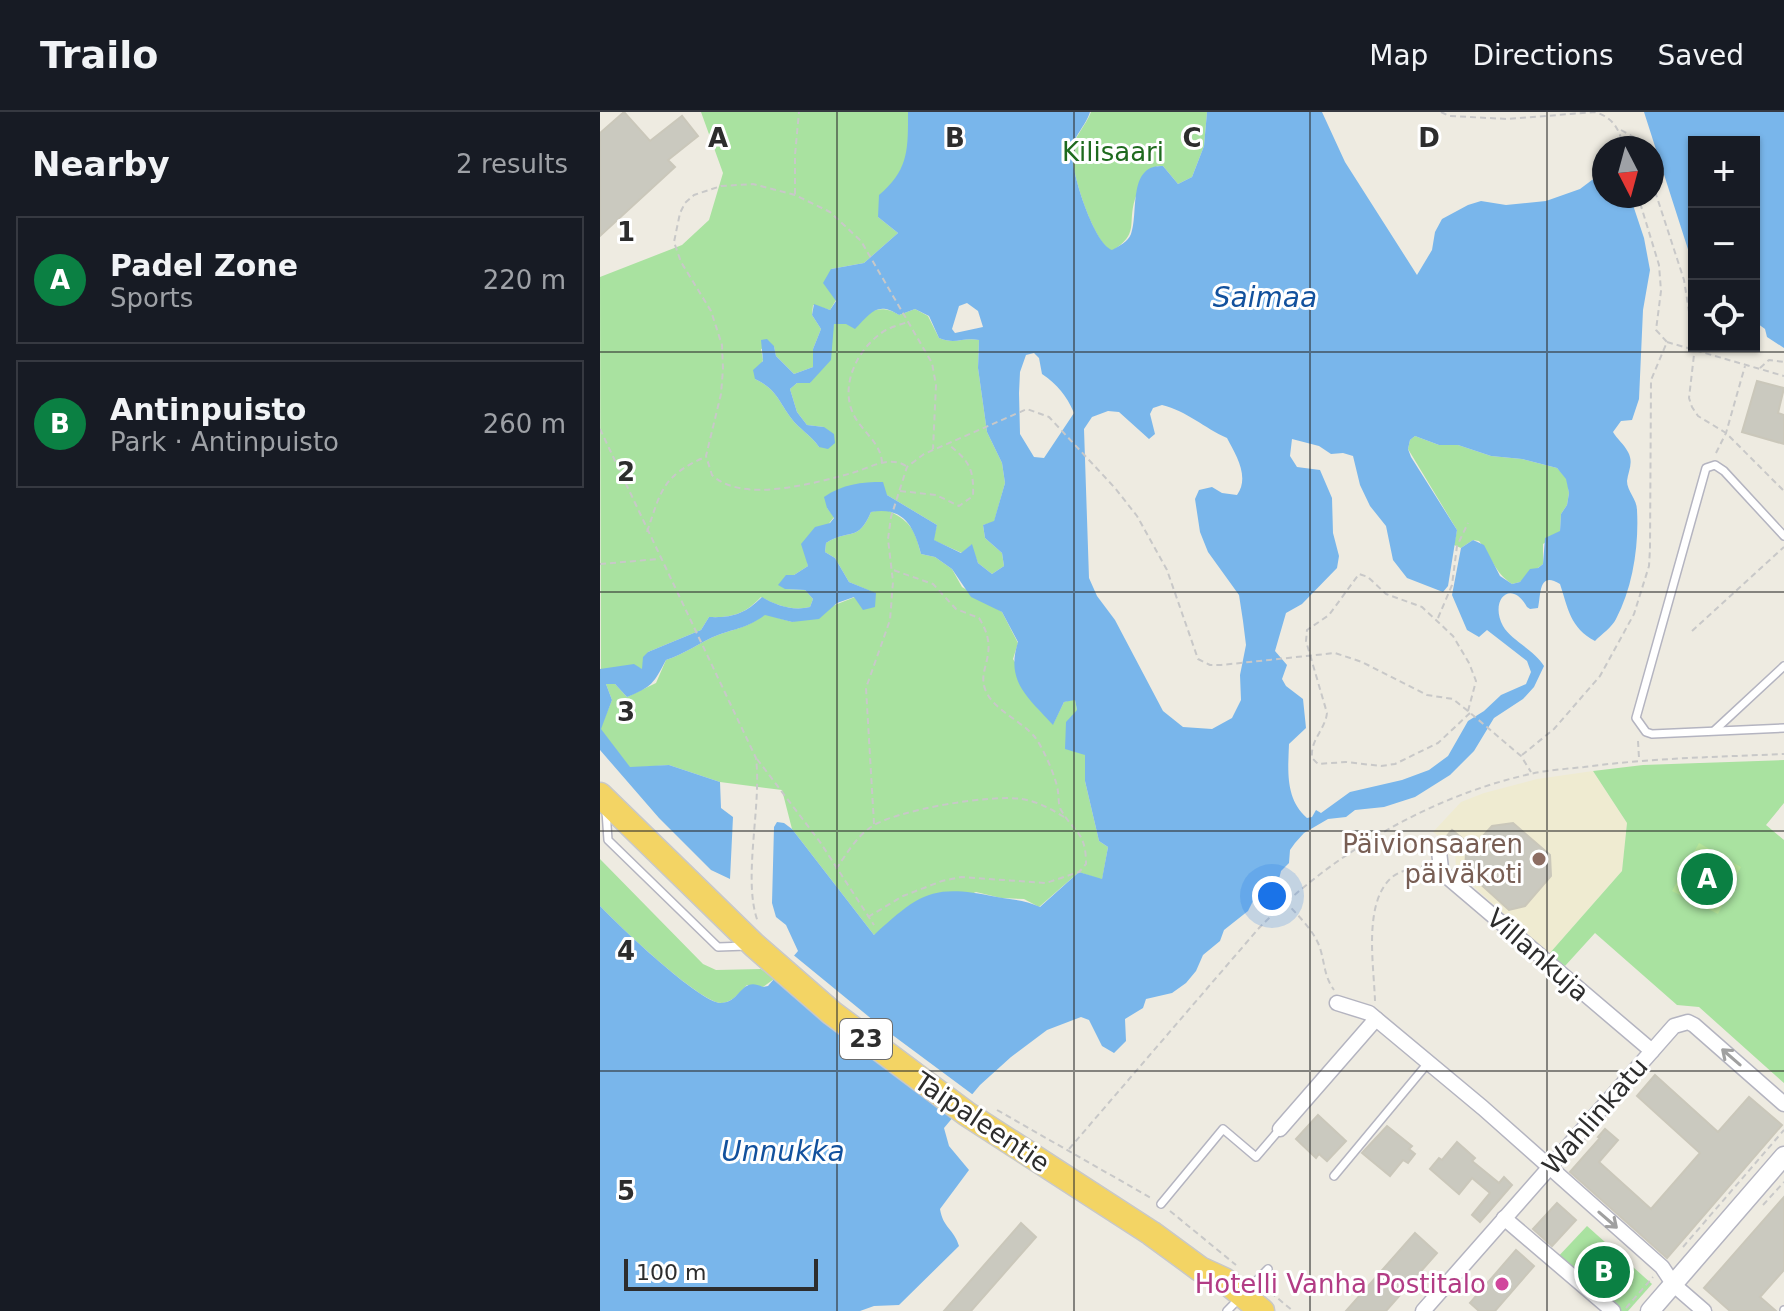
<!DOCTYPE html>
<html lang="en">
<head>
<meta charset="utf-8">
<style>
  body { margin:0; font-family:"DejaVu Sans",sans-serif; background:#242831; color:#f1f3f6 }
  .controls { position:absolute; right:24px; top:24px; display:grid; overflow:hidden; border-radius:0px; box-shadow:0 2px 6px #0004 }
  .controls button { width:72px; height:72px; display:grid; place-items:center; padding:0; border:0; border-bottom:2px solid #363941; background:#171b24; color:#f1f3f6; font:40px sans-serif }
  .compass { position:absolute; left:992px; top:24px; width:72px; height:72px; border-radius:50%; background:#171b24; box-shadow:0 2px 6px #0004; rotate:174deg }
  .scale { position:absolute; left:24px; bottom:20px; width:194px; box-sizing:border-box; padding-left:8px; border:4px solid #2d2d2d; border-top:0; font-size:22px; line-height:28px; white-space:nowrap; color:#2d2d2d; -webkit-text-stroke:6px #fff; paint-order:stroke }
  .you { position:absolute; left:672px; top:784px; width:28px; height:28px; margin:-20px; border:6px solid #fff; border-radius:50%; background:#1a73e8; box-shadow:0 0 0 12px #1a73e833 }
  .badge { display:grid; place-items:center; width:52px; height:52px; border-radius:50%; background:#0b8043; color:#fff; font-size:26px; font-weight:700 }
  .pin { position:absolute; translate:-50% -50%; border:4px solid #fff; box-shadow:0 2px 8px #0006 }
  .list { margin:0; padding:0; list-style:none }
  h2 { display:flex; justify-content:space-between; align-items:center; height:104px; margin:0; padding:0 32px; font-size:34px }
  h2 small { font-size:26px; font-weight:400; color:#9ea1a6 }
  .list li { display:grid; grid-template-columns:52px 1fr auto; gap:24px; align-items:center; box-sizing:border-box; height:128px; margin:0 16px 16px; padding:0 16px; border:2px solid #363941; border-radius:0px }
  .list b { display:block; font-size:30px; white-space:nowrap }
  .list p { margin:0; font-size:26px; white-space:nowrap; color:#9ea1a6 }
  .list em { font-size:26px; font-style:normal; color:#9ea1a6 }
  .icon { flex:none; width:44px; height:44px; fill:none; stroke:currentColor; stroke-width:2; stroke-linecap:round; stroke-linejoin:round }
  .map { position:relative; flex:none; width:1184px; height:1199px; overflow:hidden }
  header { display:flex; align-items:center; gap:48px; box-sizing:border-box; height:112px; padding:0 40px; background:#171b24; border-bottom:2px solid #363941 }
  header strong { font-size:38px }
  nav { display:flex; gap:44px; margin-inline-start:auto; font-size:28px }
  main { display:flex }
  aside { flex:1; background:#171b24 }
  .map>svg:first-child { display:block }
  .education { fill:#efebd1 }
  .green { fill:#a9e2a0 }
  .pitch { fill:#b9e99c }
  .water { fill:#79b6eb; fill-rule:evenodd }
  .pier { fill:#eeebe1 }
  .building { fill:#cac9bf; stroke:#cac7ba; stroke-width:2 }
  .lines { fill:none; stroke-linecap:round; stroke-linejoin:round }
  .service-casing { stroke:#b4b4c0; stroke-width:10 }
  .minor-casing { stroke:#b4b4c0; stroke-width:17 }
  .tertiary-casing { stroke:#b4b4c0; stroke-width:21 }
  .trunk-casing { stroke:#c8c8c8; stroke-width:27 }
  .path { stroke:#c8c8c8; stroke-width:2; stroke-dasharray:6 4; stroke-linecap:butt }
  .service { stroke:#fff; stroke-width:7 }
  .minor { stroke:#fff; stroke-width:14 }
  .tertiary { stroke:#fff; stroke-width:18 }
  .trunk { stroke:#f3d464; stroke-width:24 }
  .oneway { stroke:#a0a0a0 }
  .grid { fill:none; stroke:#2d2d2d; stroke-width:2; stroke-opacity:0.55 }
  .education-dot { fill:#8d6e63; stroke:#fff; stroke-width:3 }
  .hotel-dot { fill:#d1479c; stroke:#fff; stroke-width:3 }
  .labels { text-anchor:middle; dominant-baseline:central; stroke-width:6; stroke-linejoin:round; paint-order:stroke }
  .shield { fill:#fff; stroke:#6c6c6c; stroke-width:2 }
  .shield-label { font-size:24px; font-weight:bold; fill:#2d2d2d }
  .park-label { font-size:26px; fill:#1e6a1e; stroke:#fff }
  .education-label { font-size:26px; fill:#785e54; stroke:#fff; text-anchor:end }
  .street-label { font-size:26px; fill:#2d2d2d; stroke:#fff }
  .hotel-label { font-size:26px; fill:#b23c85; stroke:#fff; text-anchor:end }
  .water-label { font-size:28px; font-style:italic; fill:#12519d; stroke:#fff }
  .grid-label { font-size:26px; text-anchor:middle; font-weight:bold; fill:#2d2d2d; stroke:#fff; stroke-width:6; stroke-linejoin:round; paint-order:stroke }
</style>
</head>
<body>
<header>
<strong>Trailo</strong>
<nav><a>Map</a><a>Directions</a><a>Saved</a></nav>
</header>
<main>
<aside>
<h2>Nearby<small>2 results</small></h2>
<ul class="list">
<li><span class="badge">A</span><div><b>Padel Zone</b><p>Sports</p></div><em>220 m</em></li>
<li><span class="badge">B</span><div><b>Antinpuisto</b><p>Park · Antinpuisto</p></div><em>260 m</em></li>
</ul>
</aside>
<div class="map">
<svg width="1184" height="1199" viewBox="0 0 1184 1199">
  <rect width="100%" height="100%" fill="#eeebe1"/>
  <path class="education" d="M 993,659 L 1027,711 L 1022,759 L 949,842 L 856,759 L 855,736 L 833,720 L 861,690 L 884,681 L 937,667 Z"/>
  <g class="green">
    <path d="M 101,0 L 308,0 L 308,43 L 278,105 L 298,121 L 264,151 L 231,157 L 236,188 L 230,198 L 213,193 L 212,203 L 221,217 L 213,237 L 213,255 L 194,262 L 176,244 L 174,234 L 161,237 L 163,248 L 155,267 C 176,277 178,288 191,306 C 199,317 211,323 219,335 L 224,315 L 207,313 L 197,300 L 190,277 L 197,271 L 210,271 L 234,212 C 261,213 272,186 299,203 L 315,197 L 328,204 L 339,226 C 356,233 362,225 379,228 L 378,256 L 387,320 L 402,351 L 405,371 L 394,410 L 383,413 L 385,426 L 402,441 L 404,454 L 392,462 L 378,451 L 371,433 L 362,441 L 333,428 L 337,413 L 287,383 L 227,396 L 234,405 L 206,441 L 208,454 L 194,463 L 185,477 L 205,478 L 213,487 L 210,495 C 193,499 177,494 161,485 C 145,502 132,506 109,505 L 101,518 L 48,540 L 43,558 L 34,553 L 1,559 L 0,165 L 82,133 L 109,108 L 123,61 Z"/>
    <path d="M 491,0 L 607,0 L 604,34 L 592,65 L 578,72 L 563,54 L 557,54 C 550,64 538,76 535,87 C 527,113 540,121 512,139 C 494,132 471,60 472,40 C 473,25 486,14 491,0 Z"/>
    <path d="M 815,324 L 839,333 L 858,333 L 891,344 L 922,347 L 957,356 L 967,367 L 969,381 L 967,393 L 961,402 L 960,420 L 943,432 L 943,452 L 920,470 L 912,472 C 894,460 892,445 879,429 L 873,428 L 861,436 L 854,433 L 857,418 L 808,337 L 810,328 Z"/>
    <path d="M 285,397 C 310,409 314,415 321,442 L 335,445 L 352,457 L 362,475 L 402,500 L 418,531 L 413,547 L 453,612 L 464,590 L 475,587 L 485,643 L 485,669 L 499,729 L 508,735 L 502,768 L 479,760 L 439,795 L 424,787 L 401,786 L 376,780 L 274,823 L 192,717 L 182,678 L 120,670 L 69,653 L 30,656 L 0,617 L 12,588 L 6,572 L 15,572 L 27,585 L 56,571 L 66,548 C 85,542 100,530 118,523 C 137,516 147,516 165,502 L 192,510 L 255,485 L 275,481 L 249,470 L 235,446 L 225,440 L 226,431 C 249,416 258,431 271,400 Z"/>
    <path d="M 1184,648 L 1184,691 L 1166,713 L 1184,728 L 1184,971 L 1099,895 L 1077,893 L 995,821 L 965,854 L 949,842 L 1022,759 L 1027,711 L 993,659 L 1043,653 Z"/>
    <path d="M 0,747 L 103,852 L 116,858 L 161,857 L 174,867 L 163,875 L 147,873 C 140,880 133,890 122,891 C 102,893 17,812 0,794 Z"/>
    <path d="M 987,1114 L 1052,1172 L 1028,1199 L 1012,1199 L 955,1148 Z"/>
  </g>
  <path class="pitch" d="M 1099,731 L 1141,755 L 1118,802 L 1072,779 Z"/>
  <g class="water">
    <path d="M 308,0 L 490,0 C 486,14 472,25 472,40 C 471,60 494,132 512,138 C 519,134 528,130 531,122 C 539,102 527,52 563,54 L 578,72 L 592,65 L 604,34 L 607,0 L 722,0 L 745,50 L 817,163 L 832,138 L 835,120 L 842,107 L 868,93 L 881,89 L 906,93 L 946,89 L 980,77 L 1004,59 L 1004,84 L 1030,84 L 1044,126 L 1050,158 L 1043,198 L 1039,287 L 1032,308 L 1021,309 L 1013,320 C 1017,327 1024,332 1028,340 C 1034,351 1028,359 1027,369 C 1027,379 1037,387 1037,398 C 1039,433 1033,475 1016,507 C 1012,515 1002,522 995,529 C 970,516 968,496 960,472 C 938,458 941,484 938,496 L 930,497 L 927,495 C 911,466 889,488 903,514 C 911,528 934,538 944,554 L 934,575 L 923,587 L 894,606 L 874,639 L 850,663 L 815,685 L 784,695 L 755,698 L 746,705 L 728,707 L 704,721 L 695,731 L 690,738 L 689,751 L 681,759 L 678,771 L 663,776 L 657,781 L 648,799 L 624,818 L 620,829 L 603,843 L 596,859 L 586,871 L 572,881 L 546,887 L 543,896 L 525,907 L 526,929 L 514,941 L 502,934 L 489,908 L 481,905 L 447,918 L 411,945 L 380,973 L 344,1016 L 349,1034 L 369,1058 L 340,1097 C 343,1116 354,1117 359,1134 L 299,1193 L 274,1194 L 260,1199 L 0,1199 L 0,794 C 17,812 101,892 121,891 C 142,890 140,864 163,875 L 168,874 L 198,839 L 186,813 L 176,805 L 172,791 L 174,715 L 177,710 L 184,711 L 192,717 L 274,823 C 321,780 333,772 397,785 C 413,788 425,788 440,795 L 479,760 L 502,767 L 508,735 L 499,729 L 485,669 L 485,643 L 465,637 L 466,610 L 477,598 L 475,588 L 464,590 L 453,613 C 429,586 405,570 418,530 L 402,500 L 371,485 L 352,457 L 335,445 L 321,442 C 314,415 304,394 271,400 C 258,431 249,416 226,431 L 225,440 L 235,446 L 249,470 L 276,481 L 275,495 L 263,498 L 254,485 L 237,491 L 219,507 L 192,510 L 165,503 C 147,516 137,516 118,523 C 100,530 85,542 66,548 C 54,571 52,575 27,585 L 15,572 L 6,572 L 12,588 L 1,617 L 30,655 L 69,653 L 120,670 L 121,696 L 133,705 L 130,767 L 111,758 L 59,706 L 0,638 L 0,557 L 34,552 L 42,557 L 43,545 L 48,540 L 101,518 L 109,505 C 132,506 145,502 162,485 C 177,494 193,499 210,495 L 213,487 L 205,478 L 185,477 L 178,473 L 186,463 L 194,463 L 208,454 L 201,432 L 215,415 L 230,411 L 234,406 L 227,396 L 224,385 C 243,372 261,370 283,370 L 287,383 L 337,413 L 334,428 L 361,441 L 372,432 L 378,451 L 392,462 L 404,454 L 402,441 L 385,426 L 383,413 L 394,409 L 405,371 L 402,351 L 387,320 L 378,256 L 379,228 C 362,225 356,233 339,226 L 329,204 L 315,197 L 299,203 C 277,189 271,201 255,217 L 246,212 L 234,212 L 231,248 L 210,271 L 197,271 L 190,277 L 197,300 L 207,313 L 224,315 L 234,322 L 235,331 L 228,337 L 219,335 C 211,323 199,317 191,306 C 178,288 176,277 155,267 L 153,258 L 163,249 L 161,228 L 167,227 L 174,234 L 176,244 L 194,262 L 213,255 L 213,237 L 221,217 L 212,203 L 214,192 L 230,198 L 236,189 L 223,171 L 231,157 L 264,151 L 298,121 L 278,105 L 279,83 C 309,58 308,37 308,0 ZM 367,191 L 378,199 L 383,215 L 355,221 L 352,217 L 359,194 ZM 434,241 L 439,246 L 442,262 C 458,273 466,283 474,301 L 444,346 L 434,345 L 420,322 L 419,281 L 420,260 L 426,243 ZM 562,293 C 587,299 604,316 627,326 C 636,343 650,365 637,383 L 622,381 L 612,375 L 599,378 L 595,387 L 600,420 L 608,440 L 639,483 L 643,509 L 646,533 L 640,563 L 641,588 L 632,606 L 612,617 L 583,615 L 563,599 L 515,508 L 497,484 L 489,466 L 484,317 L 492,305 L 508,299 L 519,300 L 549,327 L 555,322 L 550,302 L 553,296 ZM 815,324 L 839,333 L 858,333 L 891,344 L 922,347 L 957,356 L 966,367 L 969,381 L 967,393 L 961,402 L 960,419 L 945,426 L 943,452 L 938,456 L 930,457 L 920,470 L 912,472 L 900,464 L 884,433 L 873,428 L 861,436 L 852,483 L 867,518 L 879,525 L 887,518 L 927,549 L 931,560 L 926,572 L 901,583 L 884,599 L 868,609 L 848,644 L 829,658 L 802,668 L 750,680 L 721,701 L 716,698 L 712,705 L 707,706 C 685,687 688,658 689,632 L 706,616 L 703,587 L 686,574 L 682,567 L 687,553 L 675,539 L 686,501 L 702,492 L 737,456 L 739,444 L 733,421 L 732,386 L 720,358 L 697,355 L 690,344 L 692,327 L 719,334 L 731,342 L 743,341 L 753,344 L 760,373 L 770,394 L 786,414 L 793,448 L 807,466 L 843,480 L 848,474 L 857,418 L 811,345 L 808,337 L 810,328 Z"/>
    <path d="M 1044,0 L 1184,0 L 1184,236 L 1167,225 L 1165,217 L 1154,209 L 1154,30 L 1094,30 L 1094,156 Z"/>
  </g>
  <path class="pier" d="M 191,841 L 279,913 L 376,985 L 355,1008 L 255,934 L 170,864 Z"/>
  <g class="building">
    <path d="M 24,0 L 50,29 L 82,4 L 98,24 L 68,48 L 75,55 L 0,124 L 0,21 Z"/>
    <path d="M 1157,269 L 1184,276 L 1178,301 L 1184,303 L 1184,332 L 1142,320 Z"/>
    <path d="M 913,711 L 950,743 L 951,764 L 925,794 L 909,798 L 865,758 L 866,742 L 846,725 L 852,718 L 873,735 L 892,714 Z"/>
    <path d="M 1055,963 L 1118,1020 L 1149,985 L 1182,1013 L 1067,1146 L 970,1060 L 1000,1026 L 998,1025 L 1005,1017 L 1018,1028 L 999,1050 L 1051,1097 L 1100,1041 L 1037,984 Z"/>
    <path d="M 718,1003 L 746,1029 L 727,1049 L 719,1042 L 716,1046 L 696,1027 Z"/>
    <path d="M 787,1014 L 812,1034 L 809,1037 L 815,1042 L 808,1051 L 803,1048 L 790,1064 L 762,1041 Z"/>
    <path d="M 857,1030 L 875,1046 L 872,1049 L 899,1071 L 904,1065 L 912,1073 L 880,1110 L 872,1103 L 890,1081 L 872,1066 L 859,1082 L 830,1057 L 839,1046 L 842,1048 Z"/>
    <path d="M 1184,1085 L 1184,1158 L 1160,1185 L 1176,1199 L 1130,1199 L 1104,1176 Z"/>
    <path d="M 957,1091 L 976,1108 L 952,1134 L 933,1117 Z"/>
    <path d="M 421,1111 L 436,1125 L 371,1199 L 344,1199 Z"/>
    <path d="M 815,1121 L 837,1141 L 786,1199 L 746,1199 Z"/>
    <path d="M 916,1138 L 934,1154 L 895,1199 L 879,1199 L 870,1191 Z"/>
  </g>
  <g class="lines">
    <g class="service-casing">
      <g id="service">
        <path d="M 1184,424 L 1124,359 L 1115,353 L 1106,356 L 1036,606 L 1046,620 L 1052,622 L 1184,616"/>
        <path d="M 1115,618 L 1184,554"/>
        <path d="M 6,699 L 8,728 L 118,835 L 147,834"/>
        <path d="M 734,1064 L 828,951"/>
        <path d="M 561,1092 L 623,1017 L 656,1045 L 680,1017"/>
        <path d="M 627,1199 L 668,1157"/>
        <path d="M 1184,1199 L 1184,1198"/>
      </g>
    </g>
    <g class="minor-casing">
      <g id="minor">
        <path d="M 839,739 L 841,757 L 845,763 L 1052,939"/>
        <path d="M 737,891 L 769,901 L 883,996 L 1062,1155 L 1074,1173 L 1104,1199"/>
        <path d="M 680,1017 L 776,907"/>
        <path d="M 904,1106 L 1013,1199"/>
        <path d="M 823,1199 L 1074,914 L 1088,910 L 1094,913 L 1184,992"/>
      </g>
    </g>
    <g class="tertiary-casing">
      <path id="tertiary" d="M 1050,1199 L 1184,1044"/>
    </g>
    <g class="trunk-casing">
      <path id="trunk" d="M 0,683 L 154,833 L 232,901 L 367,1002 L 551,1121 L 600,1157 L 624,1168 L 662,1199"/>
    </g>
    <g class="path">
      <path d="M 841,0 L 849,4 L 908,7 L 995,0 C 1014,6 1019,17 1024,36"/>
      <path d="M 1021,18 L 1035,26 L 1039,36"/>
      <path d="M 1052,70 L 1084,168 L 1094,231"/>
      <path d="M 195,82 L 195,43 L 199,0"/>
      <path d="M 1067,230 L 1184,264"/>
      <path d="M 1095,234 L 1089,286 L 1092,295 L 1098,304 L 1126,321 L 1184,379"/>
      <path d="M 1160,256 L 1169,248 L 1184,250"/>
      <path d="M 0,317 L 156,646 C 162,694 142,768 158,810"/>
      <path d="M 1116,341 L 1126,321 L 1145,254"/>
      <path d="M 282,351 C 281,329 259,318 252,299 C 241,271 258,238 280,222 C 287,216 299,213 308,210"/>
      <path d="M 306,354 C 289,343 270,356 252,361 C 215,371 142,392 112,363 L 106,344 L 121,282 L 123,257 L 122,233 L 111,199 L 81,150 L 74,130 L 80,101 L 85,91 L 94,83 L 121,74 L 153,72 L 195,83 L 230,100 L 261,129 L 332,251 L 336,273 L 333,337"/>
      <path d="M 300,379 L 336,383 L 359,394 L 373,384 C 374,356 369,349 348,332"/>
      <path d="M 47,420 C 61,379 62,364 105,345"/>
      <path d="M 0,452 L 59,447"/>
      <path d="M 838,506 L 852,473 L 857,434 L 868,411"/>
      <path d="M 1092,519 L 1184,435"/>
      <path d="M 870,601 L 838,631 L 795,652 L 781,654 L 746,650 L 718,652 L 712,646 C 710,628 725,618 727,601 L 706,529 L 707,518 L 729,503 L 759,462 L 768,465 L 786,482 L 822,495 L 853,524 L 869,551 L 876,569 L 868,599 L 921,644 L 931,660"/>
      <path d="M 1038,629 L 1039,646"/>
      <path d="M 922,643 L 954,617 L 1000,564 L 1034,502 L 1049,454 L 1050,437 L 1051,268 L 1067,230 L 1056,218 L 1061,179 L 1059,153 L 1038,84"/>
      <path d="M 157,647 L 220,730 L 274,813"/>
      <path d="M 274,712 L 266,576 L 290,508 L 293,470 L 288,427 L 291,405 L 307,355 L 324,342 L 427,297 L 449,305 L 515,376 L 537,404 L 567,458 L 598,547 L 610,553 L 621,553 L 735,541 L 762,550 L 827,583 L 853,587 L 868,599"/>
      <path d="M 236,757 C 246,743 256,725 271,715 C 295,698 392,682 421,687 C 438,689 452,698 466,706"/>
      <path d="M 685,789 C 697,803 714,818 720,836 C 725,852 724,864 734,878"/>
      <path d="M 268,805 L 303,784 L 342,769 L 361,765 L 446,771 L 479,760 L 486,752 C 486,719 474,721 461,698 C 458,692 459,686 458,680 C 457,667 442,633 434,624 C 420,608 392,597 385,577 C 377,555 401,541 379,506 L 356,497 L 333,472 L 293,458"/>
      <path d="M 775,889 C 774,854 763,792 791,766 C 800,758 815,756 827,753"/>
      <path d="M 397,998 L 551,1086"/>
      <path d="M 469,1037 L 659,816 C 732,742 828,685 930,662 C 947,658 966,657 984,655 C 1051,646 1117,645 1184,642"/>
      <path d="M 1163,1093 L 1184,1070"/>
      <path d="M 570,1099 L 636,1153"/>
      <path d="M 1083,1135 L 1184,1018"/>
      <path d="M 663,1174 L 693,1199"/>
      <path d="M 1026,1196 L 1053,1165"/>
    </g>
    <use href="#service" class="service"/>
    <use href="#minor" class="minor"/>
    <use href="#tertiary" class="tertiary"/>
    <use href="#trunk" class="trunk"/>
  </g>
  <defs><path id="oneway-shaft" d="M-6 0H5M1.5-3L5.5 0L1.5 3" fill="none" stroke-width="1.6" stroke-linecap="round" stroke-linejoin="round" transform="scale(2)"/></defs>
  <g class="oneway">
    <use href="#oneway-shaft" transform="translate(1131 945) rotate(-139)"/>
    <use href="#oneway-shaft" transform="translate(1008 1108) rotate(41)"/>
  </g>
  <path class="grid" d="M 237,0 L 237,1199M 474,0 L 474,1199M 710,0 L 710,1199M 947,0 L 947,1199M 0,240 L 1184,240M 0,480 L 1184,480M 0,719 L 1184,719M 0,959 L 1184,959"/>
  <circle class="education-dot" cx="939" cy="747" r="8"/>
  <circle class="hotel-dot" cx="902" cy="1172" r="8"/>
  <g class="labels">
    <rect class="shield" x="240" y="907" width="52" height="40" rx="6"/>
    <g class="shield-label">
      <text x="266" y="927">23</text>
    </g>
    <g class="park-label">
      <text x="513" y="40">Kilisaari</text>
    </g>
    <g class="education-label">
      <text x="923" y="732">Päivionsaaren<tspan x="923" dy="30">päiväkoti</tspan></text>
    </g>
    <g class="street-label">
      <text transform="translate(938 843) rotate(41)">Villankuja</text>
      <text transform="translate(995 1004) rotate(-49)">Wahlinkatu</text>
      <text transform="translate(382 1010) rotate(34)">Taipaleentie</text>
    </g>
    <g class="hotel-label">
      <text x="886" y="1172">Hotelli Vanha Postitalo</text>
    </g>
    <g class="water-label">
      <text x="665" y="185">Saimaa</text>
      <text x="183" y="1039">Unnukka</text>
    </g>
  </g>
  <g class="grid-label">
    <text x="118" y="35">A</text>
    <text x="355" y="35">B</text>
    <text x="592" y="35">C</text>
    <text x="829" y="35">D</text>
    <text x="26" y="129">1</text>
    <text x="26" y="369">2</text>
    <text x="26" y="609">3</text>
    <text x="26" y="848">4</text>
    <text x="26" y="1088">5</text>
  </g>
</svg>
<div class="controls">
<button>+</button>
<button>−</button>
<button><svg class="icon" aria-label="locate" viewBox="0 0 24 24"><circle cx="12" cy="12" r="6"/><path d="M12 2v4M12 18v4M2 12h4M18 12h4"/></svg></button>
</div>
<svg class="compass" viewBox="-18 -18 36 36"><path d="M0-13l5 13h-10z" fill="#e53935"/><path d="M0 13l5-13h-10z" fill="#9ea1a6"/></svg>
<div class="scale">100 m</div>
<div class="you"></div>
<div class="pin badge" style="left:1107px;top:767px">A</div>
<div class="pin badge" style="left:1004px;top:1160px">B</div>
</div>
</main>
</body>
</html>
